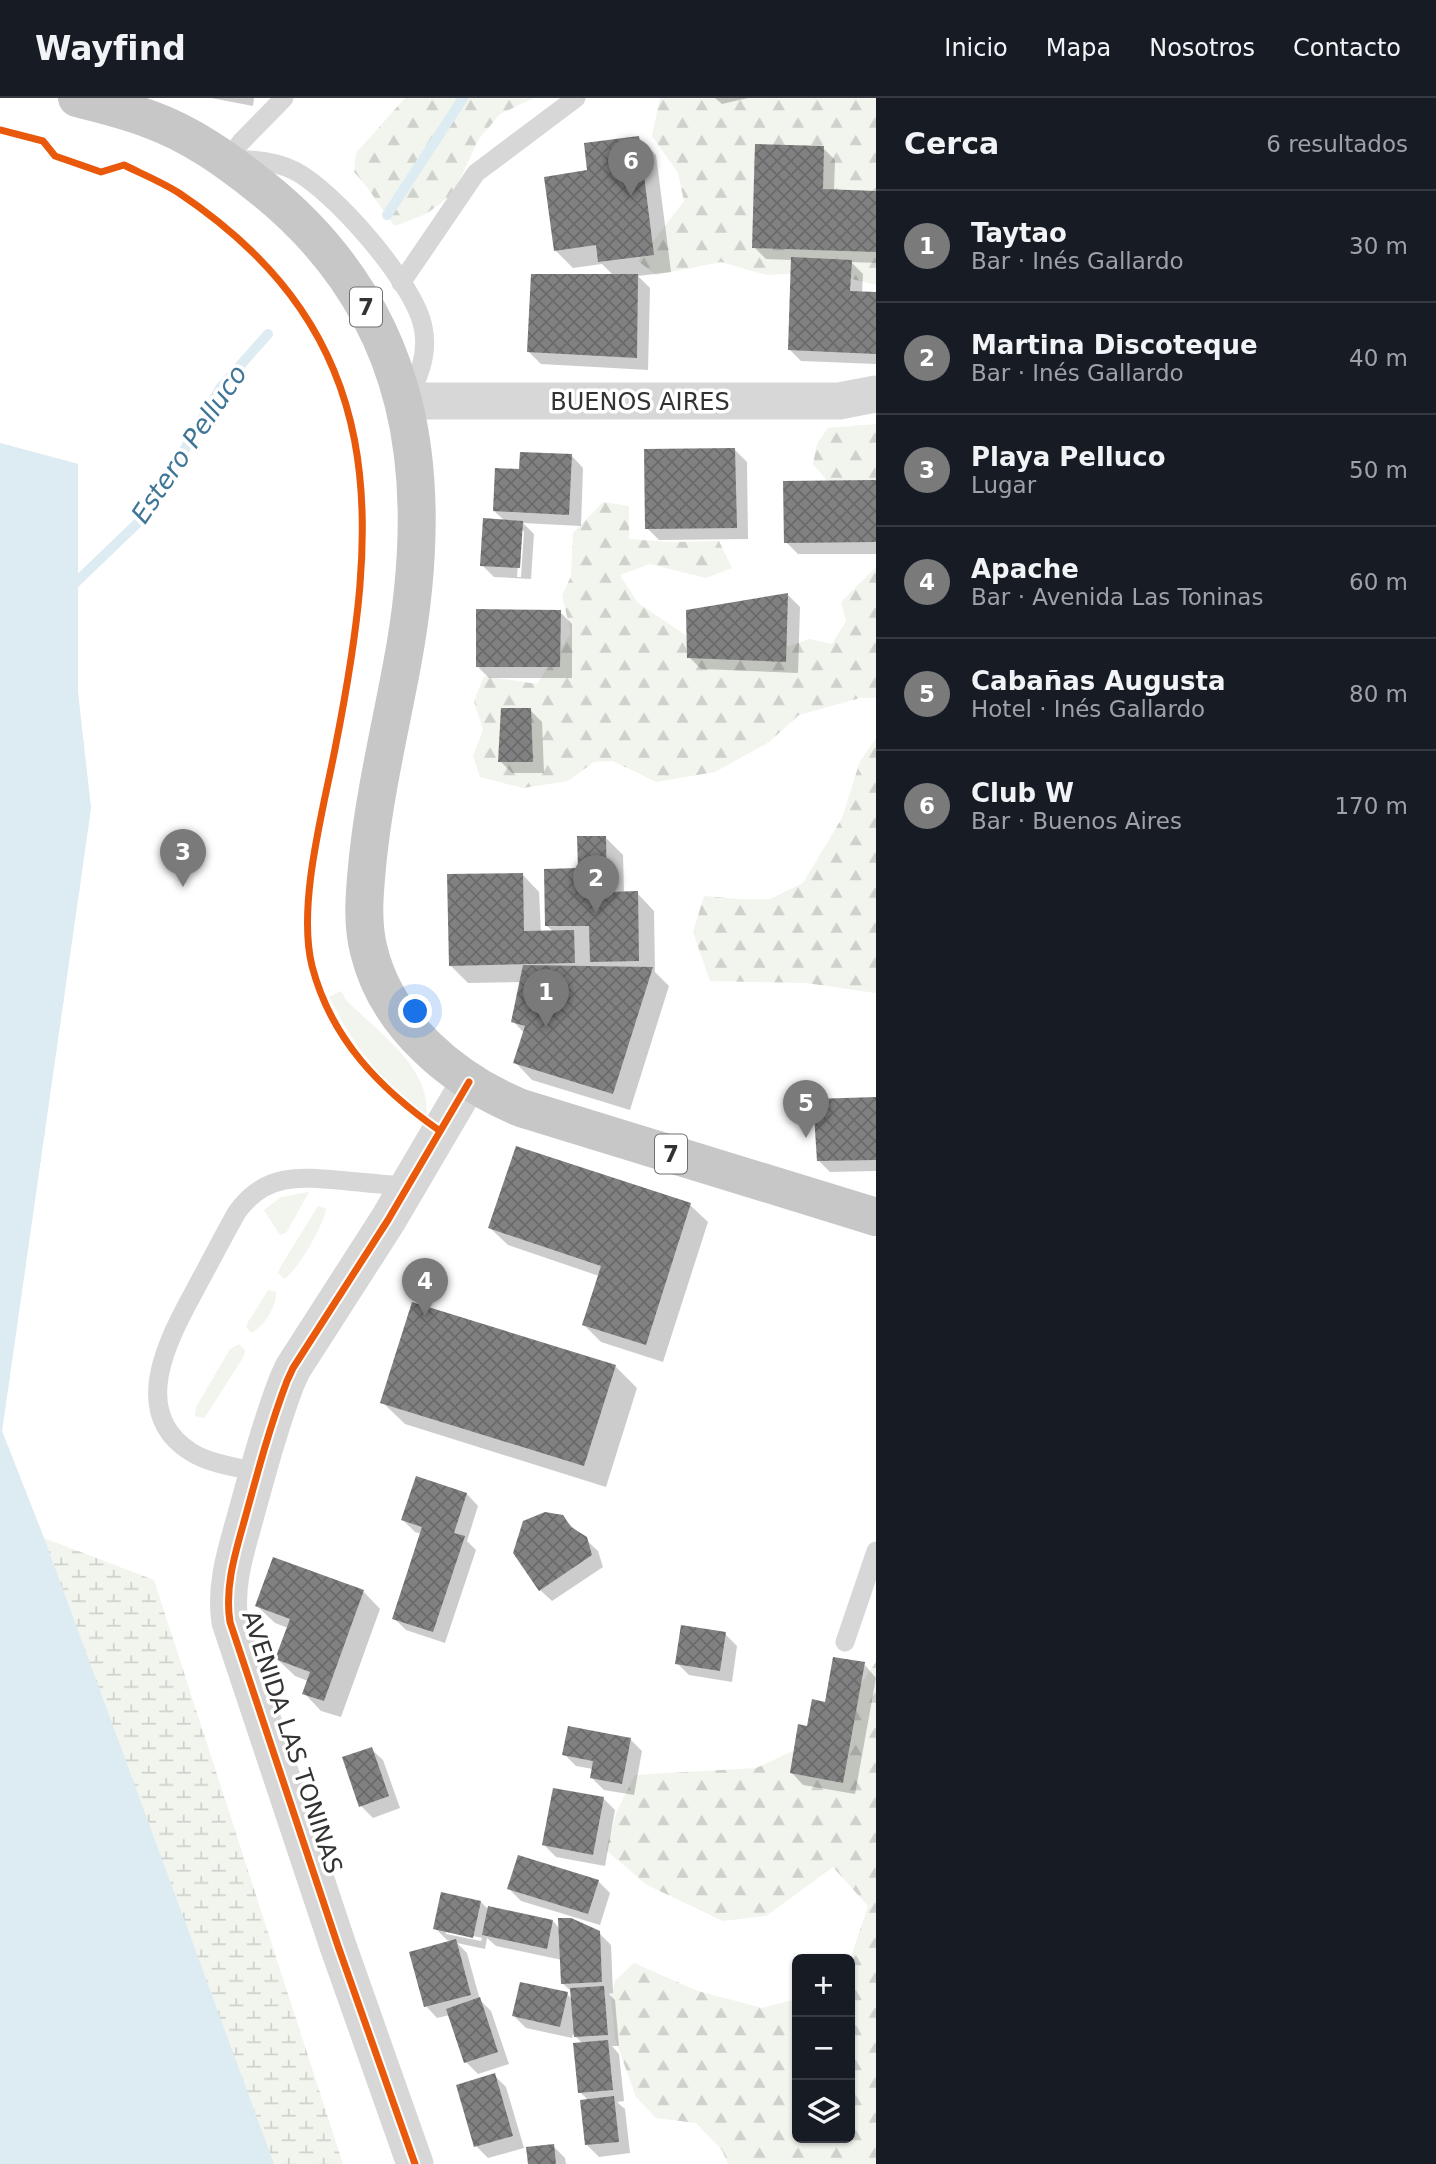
<!DOCTYPE html>
<html lang="es">
<head>
<meta charset="utf-8">
<style>
  body { margin:0; font-family:"DejaVu Sans",sans-serif; background:#242831; color:#f1f3f6 }
  .controls { position:absolute; right:21px; bottom:21px; display:grid; overflow:hidden; border-radius:10px; box-shadow:0 2px 5px #0004 }
  .controls button { width:63px; height:63px; display:grid; place-items:center; padding:0; border:0; border-bottom:2px solid #363941; background:#171b24; color:#f1f3f6; font:35px sans-serif }
  .you { position:absolute; left:416px; top:914px; width:24px; height:24px; margin:-18px; border:5px solid #fff; border-radius:50%; background:#1a73e8; box-shadow:0 0 0 10px #1a73e833 }
  .badge { display:grid; place-items:center; width:46px; height:46px; border-radius:50%; background:#7a7a7a; color:#fff; font-size:23px; font-weight:700 }
  .pin { position:absolute; translate:-50% -58px; filter:drop-shadow(0 2px 4px #0008) }
  .pin::after { content:''; position:absolute; top:37px; width:24px; height:21px; background:inherit; clip-path:polygon(0 0,100% 0,50% 100%) }
  .list { margin:0; padding:0; list-style:none }
  h2 { display:flex; justify-content:space-between; align-items:center; height:91px; margin:0; padding:0 28px; font-size:30px }
  h2 small { font-size:23px; font-weight:400; color:#9ea1a6 }
  .list li { display:grid; grid-template-columns:46px 1fr auto; gap:21px; align-items:center; box-sizing:border-box; height:112px; padding:0 28px; border-top:2px solid #363941 }
  .list b { display:block; font-size:26px; white-space:nowrap }
  .list p { margin:0; font-size:23px; white-space:nowrap; color:#9ea1a6 }
  .list em { font-size:23px; font-style:normal; color:#9ea1a6 }
  .icon { flex:none; width:38px; height:38px; fill:none; stroke:currentColor; stroke-width:2; stroke-linecap:round; stroke-linejoin:round }
  .map { position:relative; flex:none; width:876px; height:2066px; overflow:hidden }
  header { display:flex; align-items:center; gap:42px; box-sizing:border-box; height:98px; padding:0 35px; background:#171b24; border-bottom:2px solid #363941 }
  header strong { font-size:33px }
  nav { display:flex; gap:38px; margin-inline-start:auto; font-size:24px }
  main { display:flex }
  aside { flex:1; background:#171b24 }
  .map>svg:first-child { display:block }
  .grass { fill:#f1f5ed }
  .forest { fill:url(#forest-firs) }
  .wetland { fill:url(#wetland-marsh) }
  .water { fill:#ddebf3 }
  .shadow { fill:#0003; fill-rule:evenodd }
  .lines { fill:none; stroke-linecap:round; stroke-linejoin:round }
  .stream { stroke:#ddebf3; stroke-width:10 }
  .building { fill:url(#building-cross-hatch) }
  .service { stroke:#d7d7d7; stroke-width:19 }
  .minor { stroke:#d7d7d7; stroke-width:37 }
  .trunk { stroke:#c7c7c7; stroke-width:38 }
  .cycleway-casing { stroke:#fff; stroke-width:11 }
  .cycleway { stroke:#e8590c; stroke-width:7 }
  .labels { text-anchor:middle; dominant-baseline:central; stroke-width:7; stroke-linejoin:round; paint-order:stroke }
  .shield { fill:#fff; stroke:#707070; stroke-width:2 }
  .shield-label { font-size:23px; font-weight:bold; fill:#333 }
  .street-label { font-size:24px; fill:#333; stroke:#fff }
  .water-label { font-size:26px; font-style:italic; fill:#3f7597; stroke:#fff }
</style>
</head>
<body>
<header>
<strong>Wayfind</strong>
<nav><a>Inicio</a><a>Mapa</a><a>Nosotros</a><a>Contacto</a></nav>
</header>
<main>
<div class="map">
<svg width="876" height="2066" viewBox="0 0 876 2066">
  <defs>
    <pattern id="forest-firs" width="22" height="20" patternUnits="userSpaceOnUse" patternTransform="scale(1.75)"><rect width="22" height="20" fill="#f1f5ed"/><path d="M5 1l3.5 6h-7zM16 11l3.5 6h-7z" fill="#cfd2cc"/></pattern>
    <pattern id="wetland-marsh" width="20" height="14" patternUnits="userSpaceOnUse" patternTransform="scale(1.75)"><rect width="20" height="14" fill="#f1f5ed"/><path d="M1 5h8M5 5V1M11 12h8M15 12V8" fill="none" stroke="#cfd2cc"/></pattern>
    <pattern id="building-cross-hatch" width="8" height="8" patternUnits="userSpaceOnUse" patternTransform="scale(1.75)"><rect width="8" height="8" fill="#818181"/><path d="M0 0l8 8M0 8l8-8" fill="none" stroke="#6a6a6a"/></pattern>
  </defs>
  <rect width="100%" height="100%" fill="#fff"/>
  <g class="grass">
    <path d="M 341,893 L 346,902 C 376,933 433,970 426,1019 C 381,981 356,953 329,899 Z"/>
    <path d="M 309,1094 L 286,1135 L 280,1137 L 264,1112 L 281,1099 Z"/>
    <path d="M 318,1108 L 326,1111 C 324,1126 297,1174 284,1181 L 278,1175 L 281,1168 Z"/>
    <path d="M 268,1192 L 276,1194 C 277,1208 264,1229 251,1235 L 246,1229 L 248,1224 Z"/>
    <path d="M 239,1246 L 245,1252 L 244,1258 L 207,1316 L 204,1320 L 195,1318 L 196,1309 L 230,1251 Z"/>
  </g>
  <g class="forest">
    <path d="M 405,0 L 534,0 L 500,16 L 478,42 L 454,95 L 426,116 L 395,128 C 380,110 370,90 354,74 L 356,55 Z"/>
    <path d="M 660,0 L 876,0 L 876,187 L 824,174 L 767,177 L 721,164 L 656,177 L 638,163 L 684,103 L 678,75 L 652,38 Z"/>
    <path d="M 876,326 L 876,400 L 835,392 L 813,366 L 817,346 L 828,330 Z"/>
    <path d="M 603,404 L 629,408 L 629,441 L 668,444 L 719,443 L 732,470 L 706,480 L 650,466 L 620,477 L 638,505 L 712,555 L 775,553 L 809,541 L 832,546 L 846,523 L 841,504 L 876,469 L 876,600 L 860,600 L 799,617 L 769,644 L 715,674 L 656,684 L 613,663 L 594,664 L 568,683 L 523,690 L 480,679 L 473,658 L 483,632 L 474,603 L 484,578 L 537,586 L 571,535 L 562,498 L 571,478 L 573,435 Z"/>
    <path d="M 876,640 L 876,895 L 806,885 L 710,883 L 693,834 L 704,798 L 739,801 L 770,801 L 803,785 L 842,720 L 860,663 Z"/>
    <path d="M 876,1564 L 876,2066 L 728,2066 L 722,2052 L 696,2025 L 656,2020 L 636,1999 L 615,1941 L 611,1898 L 615,1883 L 634,1865 L 698,1893 L 762,1910 L 797,1901 L 797,2040 L 850,2040 L 850,1862 L 868,1808 L 833,1769 L 766,1818 L 723,1823 L 647,1787 L 606,1752 L 617,1713 L 635,1677 L 756,1670 L 824,1639 Z"/>
  </g>
  <path class="wetland" d="M 0,345 L 78,366 L 78,595 L 91,710 L 2,1333 L 44,1440 L 154,1482 L 343,2066 L 218,2066 L 0,1626 Z"/>
  <path class="water" d="M 0,345 L 78,366 L 78,595 L 91,710 L 2,1333 L 44,1440 L 274,2066 L 0,2066 Z"/>
  <g class="shadow">
    <path d="M 211,0 L 254,0 L 253,8 Z"/>
    <path d="M 715,0 L 748,0 L 722,6 Z"/>
    <path d="M 638,39 L 656,57 L 671,174 L 638,178 L 650,190 L 648,272 L 541,266 L 529,254 L 614,178 L 602,166 L 573,170 L 555,152 L 589,74 Z"/>
    <path d="M 823,50 L 835,62 L 834,93 L 876,94 L 876,165 L 851,164 L 863,176 L 862,195 L 876,196 L 876,266 L 801,263 L 789,251 L 793,162 L 766,161 L 754,149 Z"/>
    <path d="M 735,352 L 747,364 L 748,441 L 659,442 L 647,430 Z"/>
    <path d="M 572,358 L 583,370 L 581,428 L 523,425 L 534,436 L 531,481 L 494,479 L 482,467 L 505,423 L 494,413 L 521,373 ZM 520,433 L 524,433 L 521,479 L 517,479 Z"/>
    <path d="M 876,384 L 876,456 L 798,456 L 786,444 Z"/>
    <path d="M 788,497 L 800,509 L 798,575 L 701,571 L 689,559 Z"/>
    <path d="M 560,514 L 572,526 L 572,580 L 489,580 L 477,568 Z"/>
    <path d="M 530,612 L 542,624 L 544,675 L 512,675 L 500,663 Z"/>
    <path d="M 606,740 L 623,757 L 624,795 L 637,795 L 654,813 L 655,874 L 669,888 L 630,1012 L 532,982 L 515,964 L 524,935 L 513,923 L 522,884 L 468,885 L 450,867 L 522,776 L 539,794 L 541,835 L 554,834 L 547,828 L 579,772 Z"/>
    <path d="M 876,1001 L 876,1073 L 830,1074 L 818,1062 Z"/>
    <path d="M 517,1051 L 690,1107 L 708,1124 L 663,1264 L 601,1244 L 584,1227 L 599,1178 L 508,1147 L 490,1130 Z"/>
    <path d="M 615,1268 L 637,1290 L 606,1389 L 405,1326 L 382,1304 Z"/>
    <path d="M 417,1380 L 467,1396 L 478,1408 L 467,1443 L 476,1452 L 445,1545 L 406,1532 L 394,1520 L 422,1436 L 415,1434 L 403,1422 Z"/>
    <path d="M 562,1419 L 598,1453 L 603,1469 L 552,1503 L 540,1492 Z"/>
    <path d="M 363,1493 L 380,1511 L 341,1619 L 321,1613 L 304,1595 L 308,1583 L 295,1578 L 277,1561 L 288,1530 L 275,1525 L 257,1508 Z"/>
    <path d="M 725,1536 L 737,1548 L 732,1584 L 689,1577 L 677,1565 Z"/>
    <path d="M 864,1566 L 876,1580 L 855,1696 L 803,1687 L 792,1675 L 809,1630 L 827,1606 Z"/>
    <path d="M 630,1641 L 642,1653 L 634,1697 L 604,1692 L 592,1680 L 593,1671 L 576,1668 L 564,1656 Z"/>
    <path d="M 371,1651 L 383,1662 L 400,1710 L 373,1720 L 361,1708 Z"/>
    <path d="M 603,1700 L 615,1712 L 605,1768 L 556,1759 L 544,1747 Z"/>
    <path d="M 598,1783 L 610,1795 L 600,1827 L 521,1803 L 509,1791 Z"/>
    <path d="M 481,1804 L 489,1812 L 553,1823 L 560,1831 L 599,1835 L 611,1847 L 613,1895 L 609,1896 L 615,1902 L 619,1948 L 612,1948 L 619,1956 L 624,2003 L 617,2004 L 625,2011 L 630,2055 L 599,2059 L 587,2047 L 588,2002 L 580,1994 L 583,1946 L 573,1936 L 572,1940 L 526,1930 L 514,1918 L 567,1896 L 572,1901 L 572,1894 L 562,1885 L 562,1862 L 496,1848 L 487,1840 L 485,1851 L 457,1845 L 467,1855 L 480,1902 L 491,1913 L 509,1966 L 478,1976 L 466,1964 L 450,1917 L 437,1920 L 426,1908 L 453,1844 L 447,1842 L 435,1830 ZM 446,1832 L 482,1840 L 481,1843 L 446,1836 Z"/>
    <path d="M 494,1977 L 506,1989 L 524,2050 L 488,2060 L 476,2048 Z"/>
    <path d="M 553,2048 L 565,2060 L 566,2066 L 530,2066 Z"/>
  </g>
  <g class="lines">
    <g class="stream">
      <path d="M 387,117 L 463,0"/>
      <path d="M 70,490 L 146,417 L 221,289 L 268,236"/>
    </g>
  </g>
  <g class="building">
    <path d="M 639,38 L 654,157 L 598,164 L 596,147 L 554,153 L 544,79 L 587,72 L 584,45 Z"/>
    <path d="M 755,46 L 824,48 L 823,91 L 876,93 L 876,154 L 752,150 Z"/>
    <path d="M 791,159 L 852,162 L 850,193 L 876,194 L 876,256 L 788,252 Z"/>
    <path d="M 531,176 L 638,176 L 637,260 L 527,254 Z"/>
    <path d="M 735,350 L 737,430 L 645,431 L 644,351 Z"/>
    <path d="M 520,354 L 572,356 L 569,417 L 493,413 L 495,370 L 519,371 Z"/>
    <path d="M 876,382 L 876,444 L 784,445 L 783,383 Z"/>
    <path d="M 483,420 L 523,423 L 520,470 L 480,468 Z"/>
    <path d="M 788,495 L 786,564 L 687,560 L 686,512 Z"/>
    <path d="M 476,511 L 561,512 L 560,569 L 476,569 Z"/>
    <path d="M 501,610 L 531,610 L 533,664 L 498,664 Z"/>
    <path d="M 577,738 L 606,738 L 607,794 L 638,793 L 639,863 L 590,864 L 589,828 L 545,828 L 544,771 L 578,770 Z"/>
    <path d="M 523,775 L 524,833 L 574,832 L 575,865 L 449,868 L 447,776 Z"/>
    <path d="M 523,867 L 653,869 L 613,996 L 513,965 L 525,928 L 511,924 Z"/>
    <path d="M 876,999 L 876,1062 L 817,1063 L 813,1001 Z"/>
    <path d="M 516,1048 L 691,1105 L 646,1247 L 582,1227 L 601,1168 L 488,1130 Z"/>
    <path d="M 412,1204 L 616,1267 L 584,1368 L 380,1305 Z"/>
    <path d="M 416,1378 L 467,1395 L 454,1435 L 465,1438 L 433,1534 L 392,1521 L 422,1429 L 401,1422 Z"/>
    <path d="M 545,1414 L 563,1417 L 571,1429 L 587,1439 L 592,1457 L 539,1493 L 513,1455 L 523,1423 Z"/>
    <path d="M 273,1459 L 364,1492 L 324,1603 L 302,1596 L 310,1574 L 275,1561 L 290,1521 L 255,1508 Z"/>
    <path d="M 681,1527 L 726,1534 L 720,1573 L 675,1566 Z"/>
    <path d="M 833,1559 L 865,1564 L 843,1685 L 790,1675 L 798,1626 L 807,1628 L 812,1601 L 825,1604 Z"/>
    <path d="M 568,1628 L 631,1640 L 622,1686 L 590,1680 L 593,1663 L 562,1657 Z"/>
    <path d="M 372,1649 L 389,1698 L 359,1709 L 342,1659 Z"/>
    <path d="M 553,1690 L 604,1699 L 593,1757 L 542,1747 Z"/>
    <path d="M 518,1757 L 599,1782 L 588,1816 L 507,1791 Z"/>
    <path d="M 441,1794 L 481,1803 L 473,1840 L 433,1831 Z"/>
    <path d="M 488,1808 L 553,1822 L 547,1851 L 482,1837 Z"/>
    <path d="M 558,1820 L 571,1820 L 600,1833 L 602,1884 L 561,1886 Z"/>
    <path d="M 456,1841 L 471,1897 L 424,1909 L 409,1854 Z"/>
    <path d="M 520,1884 L 568,1894 L 560,1929 L 512,1918 Z"/>
    <path d="M 604,1888 L 608,1937 L 574,1939 L 570,1890 Z"/>
    <path d="M 480,1899 L 498,1954 L 464,1965 L 446,1911 Z"/>
    <path d="M 608,1942 L 613,1992 L 578,1995 L 573,1945 Z"/>
    <path d="M 495,1975 L 513,2038 L 474,2049 L 456,1987 Z"/>
    <path d="M 614,1998 L 619,2044 L 585,2047 L 580,2002 Z"/>
    <path d="M 554,2046 L 556,2066 L 528,2066 L 526,2049 Z"/>
  </g>
  <g class="lines">
    <g class="service">
      <path d="M 227,62 L 241,44 L 284,0"/>
      <path d="M 232,62 C 253,61 275,63 295,73 C 334,93 415,186 423,229 C 429,257 418,282 404,306"/>
      <path d="M 401,185 L 476,75 L 576,0"/>
      <path d="M 258,1374 C 236,1369 210,1366 191,1354 C 127,1314 170,1238 196,1190 C 210,1164 223,1139 237,1114 C 266,1073 304,1079 347,1083 C 368,1085 388,1087 408,1088"/>
      <path d="M 845,1544 L 876,1453"/>
    </g>
    <g class="minor">
      <path d="M 404,306 L 424,303 L 839,303 L 876,296"/>
      <path d="M 415,2066 L 338,1848 L 230,1524 C 224,1486 237,1450 247,1413 C 259,1369 271,1325 287,1283 L 293,1270 L 388,1122 L 469,984"/>
    </g>
    <path class="trunk" d="M 77,0 C 101,6 126,12 149,21 C 191,36 227,62 261,89 C 418,214 437,381 402,567 C 390,631 375,694 368,759 C 365,790 361,823 369,853 C 387,927 453,982 521,1010 L 876,1119"/>
    <g class="cycleway-casing">
      <g id="cycleway">
        <path d="M 0,32 L 43,43 L 55,58 L 101,74 L 124,67 C 142,76 162,84 179,95 C 394,239 380,424 335,651 C 323,713 297,807 312,868 C 331,941 380,991 440,1033"/>
        <path d="M 415,2066 L 338,1848 L 230,1524 C 224,1486 237,1450 247,1413 C 259,1369 271,1325 287,1283 L 293,1270 L 388,1122 L 469,984"/>
      </g>
    </g>
    <use href="#cycleway" class="cycleway"/>
  </g>
  <g class="labels">
    <g class="shield">
      <rect x="350" y="189.5" width="32" height="39" rx="5"/>
      <rect x="655" y="1036.5" width="32" height="39" rx="5"/>
    </g>
    <g class="shield-label">
      <text x="366" y="209">7</text>
      <text x="671" y="1056">7</text>
    </g>
    <g class="street-label">
      <text x="640" y="304">BUENOS AIRES</text>
      <text transform="translate(292 1644) rotate(72)">AVENIDA LAS TONINAS</text>
    </g>
    <g class="water-label">
      <text transform="translate(189 346) rotate(-56)">Estero Pelluco</text>
    </g>
  </g>
</svg>
<div class="controls">
<button>+</button>
<button>−</button>
<button><svg class="icon" aria-label="layers" viewBox="0 0 24 24"><path d="M12 4l9 5-9 5-9-5zM3 14l9 5 9-5"/></svg></button>
</div>
<div class="you"></div>
<div class="pin badge" style="left:546px;top:929px">1</div>
<div class="pin badge" style="left:596px;top:815px">2</div>
<div class="pin badge" style="left:183px;top:789px">3</div>
<div class="pin badge" style="left:425px;top:1218px">4</div>
<div class="pin badge" style="left:806px;top:1040px">5</div>
<div class="pin badge" style="left:631px;top:98px">6</div>
</div>
<aside>
<h2>Cerca<small>6 resultados</small></h2>
<ul class="list">
<li><span class="badge">1</span><div><b>Taytao</b><p>Bar · Inés Gallardo</p></div><em>30 m</em></li>
<li><span class="badge">2</span><div><b>Martina Discoteque</b><p>Bar · Inés Gallardo</p></div><em>40 m</em></li>
<li><span class="badge">3</span><div><b>Playa Pelluco</b><p>Lugar</p></div><em>50 m</em></li>
<li><span class="badge">4</span><div><b>Apache</b><p>Bar · Avenida Las Toninas</p></div><em>60 m</em></li>
<li><span class="badge">5</span><div><b>Cabañas Augusta</b><p>Hotel · Inés Gallardo</p></div><em>80 m</em></li>
<li><span class="badge">6</span><div><b>Club W</b><p>Bar · Buenos Aires</p></div><em>170 m</em></li>
</ul>
</aside>
</main>
</body>
</html>
